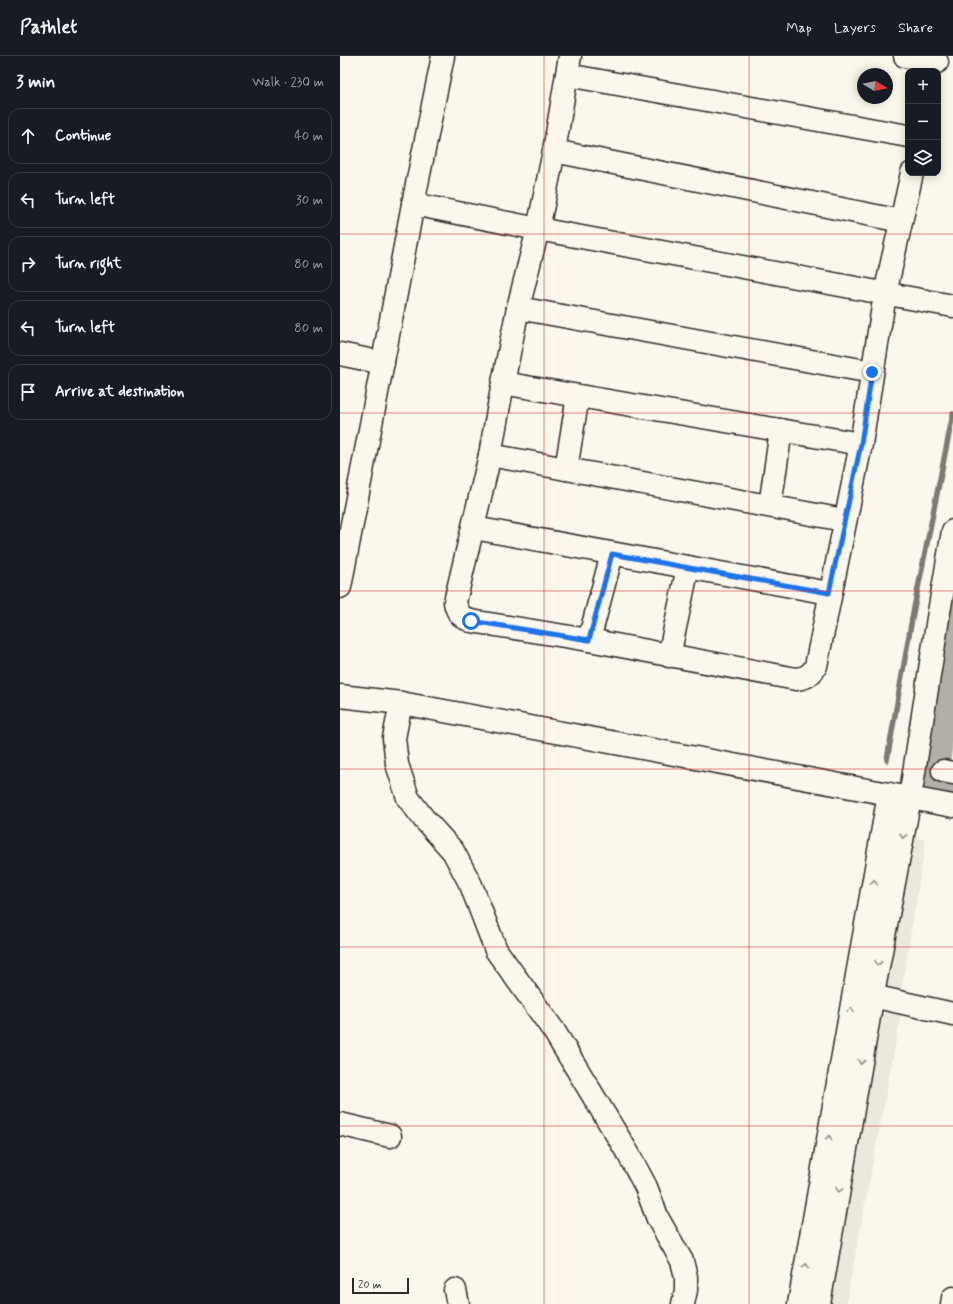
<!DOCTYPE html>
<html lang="en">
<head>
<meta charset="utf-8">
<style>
  body { margin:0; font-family:Mynerve,sans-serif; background:#242831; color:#f1f3f6 }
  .controls { position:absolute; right:12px; top:12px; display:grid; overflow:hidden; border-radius:8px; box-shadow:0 2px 10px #0003 }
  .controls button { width:36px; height:36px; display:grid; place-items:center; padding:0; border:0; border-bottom:1px solid #363941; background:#171b24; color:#f1f3f6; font:20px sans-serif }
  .compass { position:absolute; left:517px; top:12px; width:36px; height:36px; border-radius:50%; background:#171b24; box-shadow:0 2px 10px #0003; rotate:100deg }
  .scale { position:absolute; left:12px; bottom:10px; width:57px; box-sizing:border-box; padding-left:4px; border:2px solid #2b2b2b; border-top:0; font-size:11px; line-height:14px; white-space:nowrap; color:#2b2b2b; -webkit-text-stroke:3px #fbf7ec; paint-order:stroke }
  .stop { position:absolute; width:12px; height:12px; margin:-9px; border:3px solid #1a73e8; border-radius:50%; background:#fff }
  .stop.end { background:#1a73e8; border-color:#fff; box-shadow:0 1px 4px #0008 }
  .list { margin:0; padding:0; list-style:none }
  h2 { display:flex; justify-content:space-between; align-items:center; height:52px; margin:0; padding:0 16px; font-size:17px }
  h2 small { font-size:13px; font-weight:400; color:#9ea1a6 }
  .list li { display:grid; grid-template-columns:26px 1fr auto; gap:12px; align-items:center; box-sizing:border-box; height:56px; margin:0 8px 8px; padding:0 8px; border:1px solid #363941; border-radius:12px }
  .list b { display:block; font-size:15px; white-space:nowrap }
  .list em { font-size:13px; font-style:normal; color:#9ea1a6 }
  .icon { flex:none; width:22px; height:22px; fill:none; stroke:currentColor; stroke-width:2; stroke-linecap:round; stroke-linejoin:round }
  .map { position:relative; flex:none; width:613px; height:1248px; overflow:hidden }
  header { display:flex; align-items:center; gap:24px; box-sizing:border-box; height:56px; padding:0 20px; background:#171b24; border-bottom:1px solid #363941 }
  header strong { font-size:19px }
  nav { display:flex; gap:22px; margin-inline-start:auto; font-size:14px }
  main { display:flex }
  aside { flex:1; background:#171b24 }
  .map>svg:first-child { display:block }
  .built { fill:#ebe8de }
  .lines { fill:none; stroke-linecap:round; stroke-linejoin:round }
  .stream { stroke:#7b7a75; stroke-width:5.5 }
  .river { stroke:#b1afa7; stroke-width:34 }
  .minor-casing { stroke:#2b2b2b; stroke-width:25 }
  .minor { stroke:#fbf7ec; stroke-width:22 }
  .oneway { stroke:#93918c }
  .route { stroke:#1a73e8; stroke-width:5 }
  .grid { fill:none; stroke:#d62828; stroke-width:1; stroke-opacity:0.55 }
</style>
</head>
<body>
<header>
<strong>Pathlet</strong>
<nav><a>Map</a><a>Layers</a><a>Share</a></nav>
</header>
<main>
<aside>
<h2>3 min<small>Walk · 230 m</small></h2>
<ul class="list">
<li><svg class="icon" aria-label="ahead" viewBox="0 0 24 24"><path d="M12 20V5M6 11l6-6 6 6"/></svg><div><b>Continue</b></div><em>40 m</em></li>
<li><svg class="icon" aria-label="left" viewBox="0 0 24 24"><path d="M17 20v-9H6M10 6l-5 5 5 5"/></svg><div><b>Turn left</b></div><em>30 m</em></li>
<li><svg class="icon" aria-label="right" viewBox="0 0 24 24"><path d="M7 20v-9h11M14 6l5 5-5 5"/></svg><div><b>Turn right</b></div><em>80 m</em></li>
<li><svg class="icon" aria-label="left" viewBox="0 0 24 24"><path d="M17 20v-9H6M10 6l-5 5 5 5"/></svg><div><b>Turn left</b></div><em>80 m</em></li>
<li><svg class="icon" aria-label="arrive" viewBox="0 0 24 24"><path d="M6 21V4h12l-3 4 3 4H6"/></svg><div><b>Arrive at destination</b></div></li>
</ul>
</aside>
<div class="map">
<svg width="613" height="1248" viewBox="0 0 613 1248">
  <rect width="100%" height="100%" fill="#fbf7ec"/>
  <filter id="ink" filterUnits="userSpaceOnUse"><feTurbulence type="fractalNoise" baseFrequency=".025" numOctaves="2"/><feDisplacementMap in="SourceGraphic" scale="8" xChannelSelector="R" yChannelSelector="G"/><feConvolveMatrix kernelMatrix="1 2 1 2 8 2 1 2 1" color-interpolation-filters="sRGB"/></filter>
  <g filter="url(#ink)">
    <g class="built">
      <path d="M 566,778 L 586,784 L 560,943 L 538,938 Z"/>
      <path d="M 535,955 L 561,959 L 506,1248 L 483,1248 Z"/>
    </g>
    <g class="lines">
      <path class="stream" d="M 547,704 L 573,557 L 613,358"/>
      <path class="river" d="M 613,549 L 590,733 L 613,739"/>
      <g class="minor-casing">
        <g id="minor">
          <path d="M 230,0 L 214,95 L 198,173 L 178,252 L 163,327 L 150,399 L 115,546 C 117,557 121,561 131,565 L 249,584 L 456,623 C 466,622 471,619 476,610 L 521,388 L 545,238 L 572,117"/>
          <path d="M 565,0 L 597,6"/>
          <path d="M 227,19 L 568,80"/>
          <path d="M 214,95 L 561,165"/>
          <path d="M 73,148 L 198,173 L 613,250"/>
          <path d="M 178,252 L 532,316"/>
          <path d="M 0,298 L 43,307"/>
          <path d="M 163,327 L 521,388"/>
          <path d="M 150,399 L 504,464"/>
          <path d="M 226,413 L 238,340"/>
          <path d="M 430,450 L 441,374"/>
          <path d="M 134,472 L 489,537"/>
          <path d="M 0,531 L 73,148 L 103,0"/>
          <path d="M 249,584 L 272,498"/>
          <path d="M 329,600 L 348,511"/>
          <path d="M 0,640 L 61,647 L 613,750"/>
          <path d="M 61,647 L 54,682 L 57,708 L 68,742 L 84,763 L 113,795 L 131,829 L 156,894 L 214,975 L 289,1099 L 306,1131 L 318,1163 L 342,1205 L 346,1221 L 346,1234 L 343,1248"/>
          <path d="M 603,715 L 613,717"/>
          <path d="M 532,940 L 613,958"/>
          <path d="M 0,1068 L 50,1080"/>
          <path d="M 115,1234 L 118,1248"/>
          <path d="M 459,1248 L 549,738"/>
          <path d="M 479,1248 L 533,938 L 570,742 L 598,562 L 613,475"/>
          <path d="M 612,1248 L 613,1242"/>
        </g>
      </g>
      <use href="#minor" class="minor"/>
    </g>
    <defs><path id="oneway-chevron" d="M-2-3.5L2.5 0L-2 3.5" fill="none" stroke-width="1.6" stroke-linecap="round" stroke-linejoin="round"/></defs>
    <g class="oneway">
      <use href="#oneway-chevron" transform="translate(563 780) rotate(101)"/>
      <use href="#oneway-chevron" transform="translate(534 826) rotate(-80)"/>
      <use href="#oneway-chevron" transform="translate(538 907) rotate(100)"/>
      <use href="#oneway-chevron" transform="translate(511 954) rotate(-80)"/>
      <use href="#oneway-chevron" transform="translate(521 1006) rotate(100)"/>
      <use href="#oneway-chevron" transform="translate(489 1082) rotate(-80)"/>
      <use href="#oneway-chevron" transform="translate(499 1134) rotate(100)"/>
      <use href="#oneway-chevron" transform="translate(466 1210) rotate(-80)"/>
    </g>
  </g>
  <g class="lines" filter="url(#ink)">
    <path class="route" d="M 131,565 L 249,584 L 272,498 L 489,537 L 521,388 L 532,316"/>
  </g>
  <path class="grid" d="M 204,0 L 204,1248M 409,0 L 409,1248M 0,178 L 613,178M 0,357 L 613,357M 0,535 L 613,535M 0,713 L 613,713M 0,891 L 613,891M 0,1070 L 613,1070"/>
</svg>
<div class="controls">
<button>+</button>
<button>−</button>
<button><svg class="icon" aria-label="layers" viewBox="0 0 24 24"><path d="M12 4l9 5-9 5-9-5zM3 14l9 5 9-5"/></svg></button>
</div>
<svg class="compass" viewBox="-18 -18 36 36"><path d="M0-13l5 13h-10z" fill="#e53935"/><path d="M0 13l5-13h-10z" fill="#9ea1a6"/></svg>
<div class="scale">20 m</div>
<div class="stop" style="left:131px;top:565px"></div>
<div class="stop end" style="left:532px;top:316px"></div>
</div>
</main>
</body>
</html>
